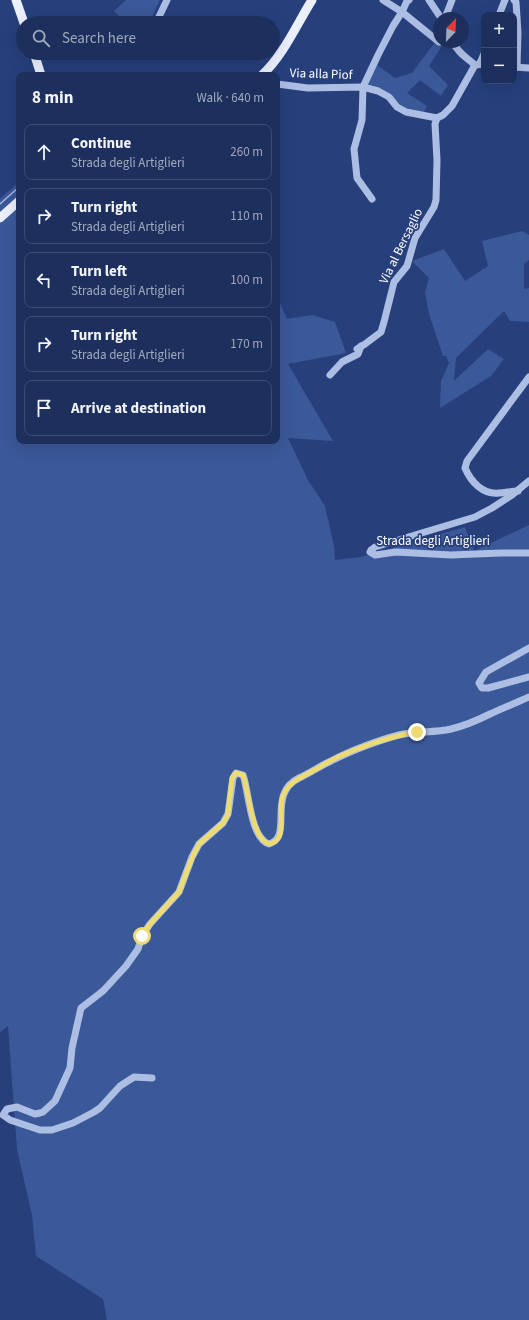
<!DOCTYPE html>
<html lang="en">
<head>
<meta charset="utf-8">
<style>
  body { margin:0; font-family:"Source Sans 3",sans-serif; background:#253863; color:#f1f3f6 }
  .controls { position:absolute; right:12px; top:12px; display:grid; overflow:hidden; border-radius:8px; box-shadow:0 4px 16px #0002 }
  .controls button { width:36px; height:36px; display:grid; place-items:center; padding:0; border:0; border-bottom:1px solid #3b4b72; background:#1d305d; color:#f1f3f6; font:20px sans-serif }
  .compass { position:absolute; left:433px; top:12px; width:36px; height:36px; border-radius:50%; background:#1d305d; box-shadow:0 4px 16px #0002; rotate:23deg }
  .stop { position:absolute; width:12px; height:12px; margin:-9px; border:3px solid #ecda72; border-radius:50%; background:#fff }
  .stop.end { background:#ecda72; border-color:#fff; box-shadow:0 1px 4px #0008 }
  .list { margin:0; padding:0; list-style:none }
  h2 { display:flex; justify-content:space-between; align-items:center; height:52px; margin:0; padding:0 16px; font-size:17px }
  h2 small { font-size:13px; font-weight:400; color:#a0a9bc }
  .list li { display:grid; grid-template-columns:26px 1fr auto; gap:12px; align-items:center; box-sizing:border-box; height:56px; margin:0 8px 8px; padding:0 8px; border:1px solid #3b4b72; border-radius:8px }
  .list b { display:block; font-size:15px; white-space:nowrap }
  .list p { margin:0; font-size:13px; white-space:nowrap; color:#a0a9bc }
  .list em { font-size:13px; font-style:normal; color:#a0a9bc }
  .icon { flex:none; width:22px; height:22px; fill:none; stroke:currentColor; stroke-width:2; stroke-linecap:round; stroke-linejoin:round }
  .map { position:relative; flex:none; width:529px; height:1320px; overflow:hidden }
  .search { position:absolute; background:#1d305d; box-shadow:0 4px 16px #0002; left:16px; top:16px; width:264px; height:44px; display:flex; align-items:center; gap:10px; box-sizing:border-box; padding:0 14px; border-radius:22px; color:#a0a9bc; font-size:15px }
  .panel { position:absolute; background:#1d305d; box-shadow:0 4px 16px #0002; left:16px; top:72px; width:264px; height:372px; border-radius:8px }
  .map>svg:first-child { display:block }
  .green { fill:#3b5899 }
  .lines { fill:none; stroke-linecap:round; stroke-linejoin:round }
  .stream { stroke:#a1b7e4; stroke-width:1.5 }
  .minor { stroke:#acbee4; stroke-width:7 }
  .major { stroke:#ecf0fc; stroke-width:9 }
  .route { stroke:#ecda72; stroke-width:5 }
  .labels { text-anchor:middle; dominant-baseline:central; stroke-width:3.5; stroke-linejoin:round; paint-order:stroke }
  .street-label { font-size:13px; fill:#fff; stroke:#27407c }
</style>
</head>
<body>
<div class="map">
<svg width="529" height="1320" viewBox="0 0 529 1320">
  <rect width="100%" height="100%" fill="#27407c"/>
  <g class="green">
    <path d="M 126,0 L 160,0 L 149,23 L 127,23 L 114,11 Z"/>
    <path d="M 435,42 L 442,46 L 429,66 L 448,85 L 441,96 L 420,80 L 407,93 L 427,106 L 424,112 L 406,110 L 394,98 L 368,85 L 377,65 L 395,78 L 412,73 Z"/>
    <path d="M 19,182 L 19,441 L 277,441 L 277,296 L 287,319 L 312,315 L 335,322 L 346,353 L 288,364 L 333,441 L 288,438 L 308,480 L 325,506 L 334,546 L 335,560 L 361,557 L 465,527 L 474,551 L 529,525 L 529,1320 L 107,1320 L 103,1299 L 36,1256 L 32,1215 L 17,1149 L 8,1026 L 0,1032 L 0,199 Z"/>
    <path d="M 522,231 L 529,235 L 529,260 L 524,264 L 524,289 L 529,288 L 529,322 L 510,321 L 504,311 L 456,358 L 454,381 L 488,349 L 504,359 L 491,376 L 440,408 L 441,381 L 449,363 L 446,356 L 443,356 L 429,314 L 425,293 L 429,278 L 412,261 L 444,249 L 465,281 L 488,266 L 482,241 Z"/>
  </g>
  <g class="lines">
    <path class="stream" d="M 0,204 L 19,187"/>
    <g class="minor">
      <path d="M 383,0 L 402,12 L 439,42"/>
      <path d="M 429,0 L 441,18"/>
      <path d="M 514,0 L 516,2 L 518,33 L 517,67"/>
      <path d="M 499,15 L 505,0"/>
      <path d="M 445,18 L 452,0"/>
      <path d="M 156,23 L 167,0"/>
      <path d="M 453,42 C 457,52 467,58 475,65 L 484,64"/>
      <path d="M 480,63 L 484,54"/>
      <path d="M 514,67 L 529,68"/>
      <path d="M 277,84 L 308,88 L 363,87 L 378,91 L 389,97 L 397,107 L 406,112 L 437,118 L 443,115 L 452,106 L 475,65"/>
      <path d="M 372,199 L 357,178 L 354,149 L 362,120 L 363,87 L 378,55 L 393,26 L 402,12 L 407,1 L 409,0"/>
      <path d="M 357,349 L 365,344 L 381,332 L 384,322 L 394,282 L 407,266 L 415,238 L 434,207 L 436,200 L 437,160 L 435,124 L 437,118"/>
      <path d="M 330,375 L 342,362 L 358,354 L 361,346"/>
      <path d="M 529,481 L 512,495 L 492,508 L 475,517 L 375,547 L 371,550 L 370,552 L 375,555 L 396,552 L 451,555 L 501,553 L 529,553"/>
      <path d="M 518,491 C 511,491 505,493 499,493 C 483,495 471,482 465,468 L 467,461 L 529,377"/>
      <path d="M 529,648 L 486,672 L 479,683 L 482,688 L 488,688 L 529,677"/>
      <path d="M 152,1078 L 134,1077 L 120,1086 L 100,1108 L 94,1112 L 73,1123 L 52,1130 L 40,1130 L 10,1120 L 3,1115 L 7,1109 L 17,1107 L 35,1114 L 40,1113 L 43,1112 L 55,1101 L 70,1068 L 72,1048 L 81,1008 L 103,991 L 126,966 L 138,949 L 142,936 L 150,924 L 179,892 L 192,857 L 199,844 L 223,823 L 228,814 L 233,778 L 236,773 L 243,775 C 249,791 250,838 269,844 C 294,837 266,794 299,778 C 310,773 320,766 331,761 C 350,751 379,740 399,735 C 416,731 434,733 451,729 C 464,726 478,720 490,714 C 503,708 516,703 529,697"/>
    </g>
    <g class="major">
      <path d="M 16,0 L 24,23"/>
      <path d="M 34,53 L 41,75"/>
      <path d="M 262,75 C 283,56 297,24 312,0"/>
      <path d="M 0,218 L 19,201"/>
    </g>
  </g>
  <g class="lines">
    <path class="route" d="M 142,936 L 150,924 L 179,892 L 192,858 L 199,844 L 223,823 L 228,814 L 232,778 L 236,773 L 243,775 C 249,791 251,838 269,844 C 273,843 277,841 279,837 C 286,820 274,801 290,785 C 296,779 304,776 311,772 C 317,769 323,765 330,761 C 353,749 391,736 417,732"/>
  </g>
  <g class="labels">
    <g class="street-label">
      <text transform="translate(321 74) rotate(2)">Via alla Piof</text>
      <text transform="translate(401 246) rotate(-64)">Via al Bersaglio</text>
      <text x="433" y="541">Strada degli Artiglieri</text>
    </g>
  </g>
</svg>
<div class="controls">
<button>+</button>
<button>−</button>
</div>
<svg class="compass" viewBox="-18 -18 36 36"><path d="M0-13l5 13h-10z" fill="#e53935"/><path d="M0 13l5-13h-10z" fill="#a0a9bc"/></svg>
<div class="stop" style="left:142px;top:936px"></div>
<div class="stop end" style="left:417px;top:732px"></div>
<div class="search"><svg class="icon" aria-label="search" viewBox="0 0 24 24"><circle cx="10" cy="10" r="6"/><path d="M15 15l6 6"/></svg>Search here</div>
<section class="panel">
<h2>8 min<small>Walk · 640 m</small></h2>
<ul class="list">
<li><svg class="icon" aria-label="ahead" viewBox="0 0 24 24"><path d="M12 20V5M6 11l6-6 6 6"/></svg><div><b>Continue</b><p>Strada degli Artiglieri</p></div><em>260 m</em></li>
<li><svg class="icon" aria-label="right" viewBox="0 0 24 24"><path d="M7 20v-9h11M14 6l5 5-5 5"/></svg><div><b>Turn right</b><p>Strada degli Artiglieri</p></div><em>110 m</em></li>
<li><svg class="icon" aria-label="left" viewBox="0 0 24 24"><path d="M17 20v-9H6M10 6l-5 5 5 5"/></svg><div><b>Turn left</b><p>Strada degli Artiglieri</p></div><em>100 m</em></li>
<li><svg class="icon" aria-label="right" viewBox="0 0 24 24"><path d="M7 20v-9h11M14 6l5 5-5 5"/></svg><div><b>Turn right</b><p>Strada degli Artiglieri</p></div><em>170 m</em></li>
<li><svg class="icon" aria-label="arrive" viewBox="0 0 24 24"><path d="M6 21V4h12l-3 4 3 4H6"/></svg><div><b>Arrive at destination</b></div></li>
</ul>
</section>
</div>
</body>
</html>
